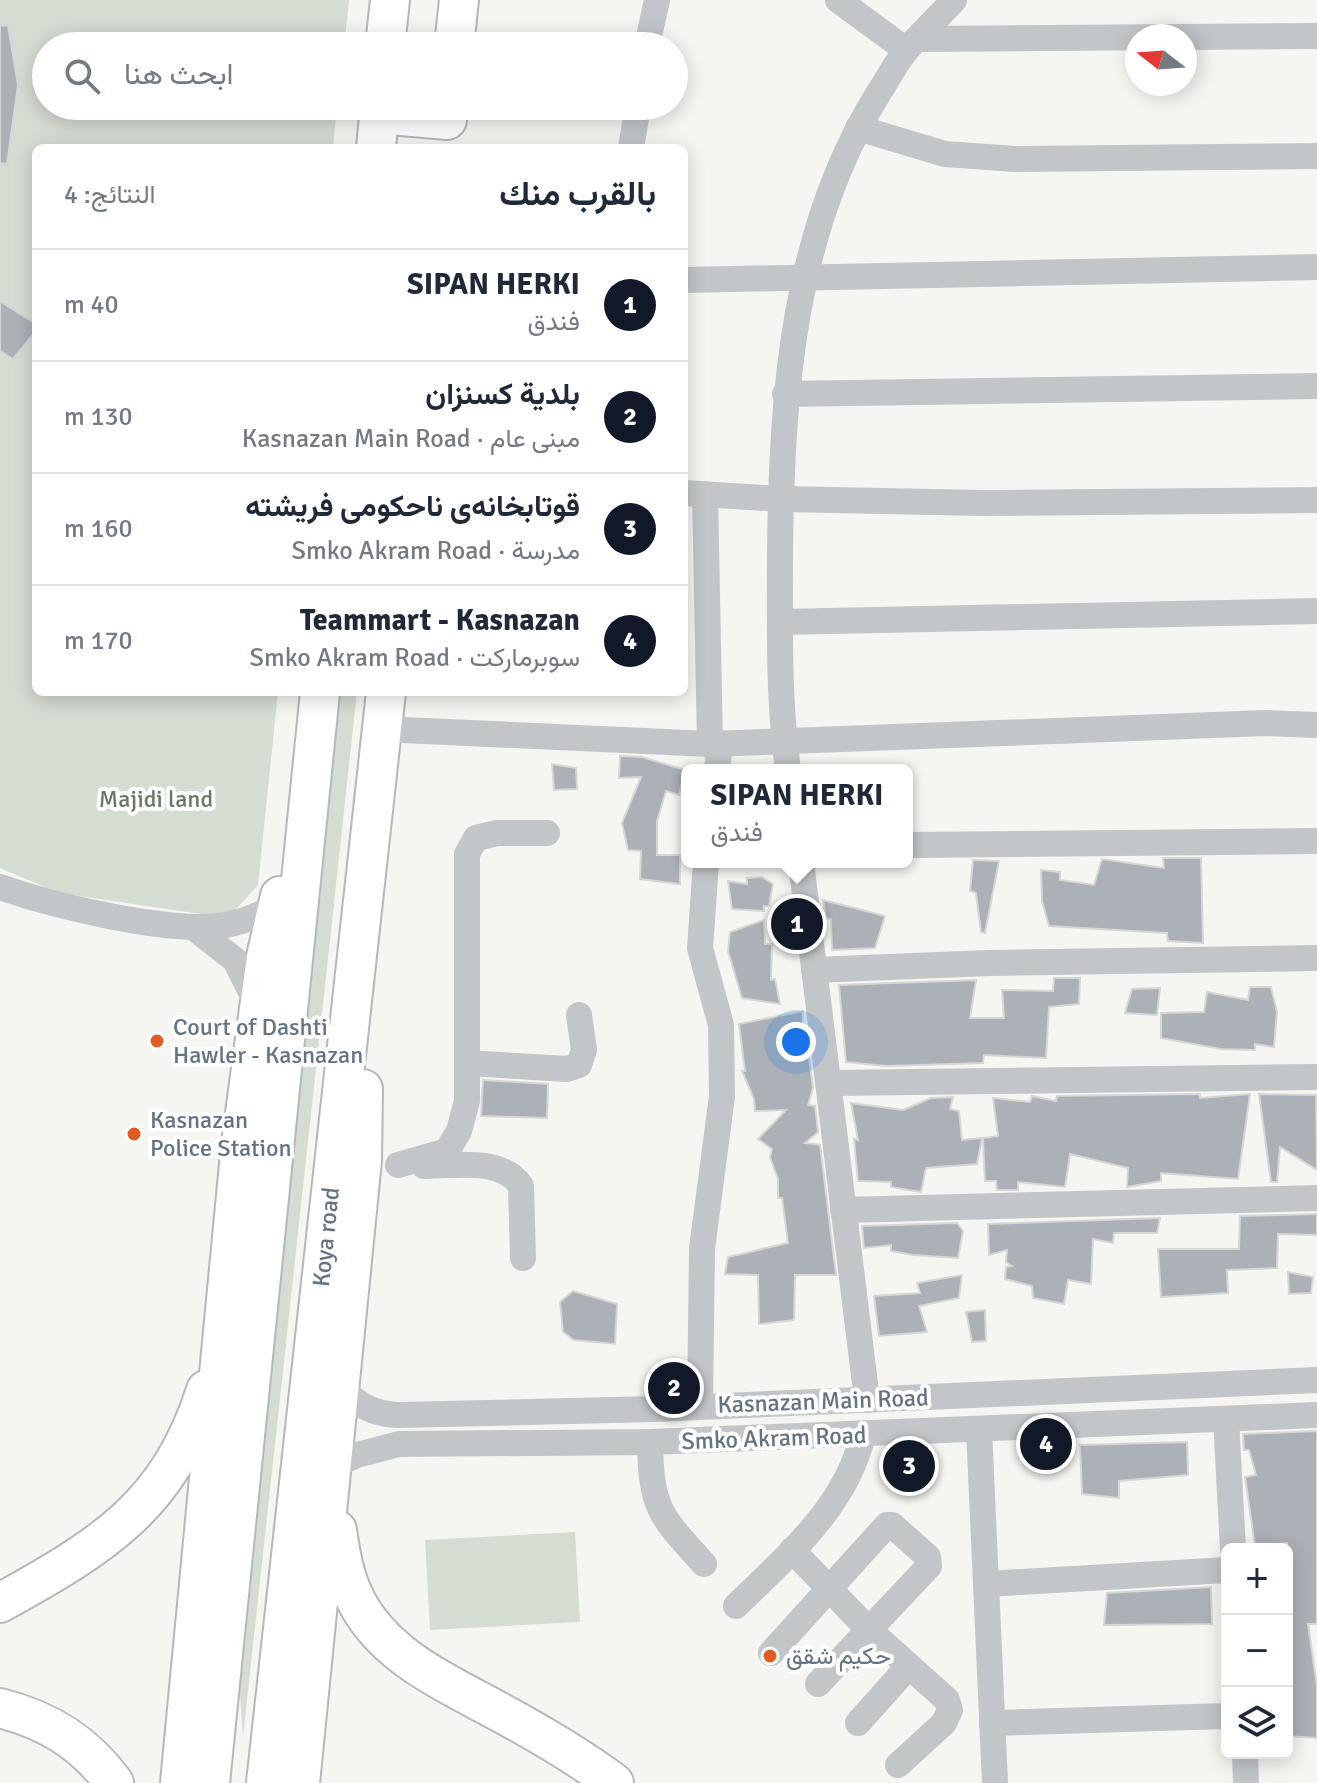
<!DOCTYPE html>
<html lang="ar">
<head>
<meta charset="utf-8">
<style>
  body { margin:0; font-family:Signika,Vazirmatn,sans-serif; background:#f2f2f3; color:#1f2937; direction:rtl }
  .controls { position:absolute; right:24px; bottom:24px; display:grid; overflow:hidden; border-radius:12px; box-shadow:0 4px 20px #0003 }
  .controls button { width:72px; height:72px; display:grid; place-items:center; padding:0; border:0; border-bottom:2px solid #e0e1e3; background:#fff; color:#1f2937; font:40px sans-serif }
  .compass { position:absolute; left:1125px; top:24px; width:72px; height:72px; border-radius:50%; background:#fff; box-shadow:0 4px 20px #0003; rotate:287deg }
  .you { position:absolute; left:796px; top:1042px; width:28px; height:28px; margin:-20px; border:6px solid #fff; border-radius:50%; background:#1a73e8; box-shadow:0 0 0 12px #1a73e833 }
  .badge { display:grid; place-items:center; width:52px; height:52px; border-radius:50%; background:#111827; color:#fff; font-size:26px; font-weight:700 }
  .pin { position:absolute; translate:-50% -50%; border:4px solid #fff; box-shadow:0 2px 8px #0006 }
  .popup { position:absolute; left:681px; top:764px; width:232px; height:104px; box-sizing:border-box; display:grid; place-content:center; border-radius:12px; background:#fff; filter:drop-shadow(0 2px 6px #0005); font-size:26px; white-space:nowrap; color:#747a83 }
  .popup b { font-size:30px; color:#1f2937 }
  .popup::after { content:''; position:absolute; left:50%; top:100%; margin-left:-16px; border:16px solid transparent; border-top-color:#fff }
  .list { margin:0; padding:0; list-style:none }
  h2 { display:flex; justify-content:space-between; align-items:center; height:104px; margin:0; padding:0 32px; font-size:34px }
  h2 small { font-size:26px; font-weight:400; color:#747a83 }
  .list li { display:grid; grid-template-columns:52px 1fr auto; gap:24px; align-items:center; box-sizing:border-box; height:112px; padding:0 32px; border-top:2px solid #e0e1e3 }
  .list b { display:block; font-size:30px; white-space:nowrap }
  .list p { margin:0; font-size:26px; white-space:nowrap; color:#747a83 }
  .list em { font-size:26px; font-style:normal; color:#747a83 }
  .icon { flex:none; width:44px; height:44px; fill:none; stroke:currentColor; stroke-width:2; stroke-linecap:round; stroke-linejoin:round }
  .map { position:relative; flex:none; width:1317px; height:1783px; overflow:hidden; direction:ltr }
  .search { position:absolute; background:#fff; box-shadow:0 4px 20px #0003; left:32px; top:32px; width:656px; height:88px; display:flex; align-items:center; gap:20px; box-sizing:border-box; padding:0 28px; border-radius:44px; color:#747a83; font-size:30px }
  .panel { position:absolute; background:#fff; box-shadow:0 4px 20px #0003; left:32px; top:144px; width:656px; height:552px; border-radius:12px; direction:rtl }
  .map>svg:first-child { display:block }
  .green { fill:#d5dcd2 }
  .building { fill:#abb1b7; stroke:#d6d6d4; stroke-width:2 }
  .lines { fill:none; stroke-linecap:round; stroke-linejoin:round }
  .highway-casing { stroke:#b5b8bb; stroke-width:42 }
  .minor { stroke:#c2c6c9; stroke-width:26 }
  .highway { stroke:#fff; stroke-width:38 }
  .poi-dot { fill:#e15b25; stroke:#fff; stroke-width:3 }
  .labels { text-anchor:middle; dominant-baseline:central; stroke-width:8; stroke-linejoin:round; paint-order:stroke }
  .park-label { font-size:24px; fill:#667963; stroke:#fff }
  .poi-label { font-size:24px; fill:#647382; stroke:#fff; text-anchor:start }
  .street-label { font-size:24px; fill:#647382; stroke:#fff }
</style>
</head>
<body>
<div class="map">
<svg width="1317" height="1783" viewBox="0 0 1317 1783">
  <rect width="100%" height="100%" fill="#f5f5f1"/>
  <g class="green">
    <path d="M 0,0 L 349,0 L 344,46 L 46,46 L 46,106 L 337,106 L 333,148 L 36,148 L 36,692 L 278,692 L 258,885 L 228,918 L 59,893 L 0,868 Z"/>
    <path d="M 340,692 L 357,692 L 243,1737 L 238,1666 L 241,1594 Z"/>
    <path d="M 575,1532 L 580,1622 L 430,1630 L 425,1540 Z"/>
  </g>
  <g class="building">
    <path d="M 8,25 L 18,85 L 7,164 L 0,163 L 0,26 Z"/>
    <path d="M 0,301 L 36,324 L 36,331 L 13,359 L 0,351 Z"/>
    <path d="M 620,756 L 642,757 L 685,770 L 679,795 L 666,791 L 657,821 L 657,855 L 680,855 L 680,884 L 640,879 L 641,851 L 628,850 L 622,823 L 641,777 L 619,778 Z"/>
    <path d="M 552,764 L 576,768 L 577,789 L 554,790 Z"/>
    <path d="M 1163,858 L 1201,858 L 1203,943 L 1168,941 L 1167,933 L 1049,926 L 1042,901 L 1041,870 L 1060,872 L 1060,880 L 1094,885 L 1102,859 L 1164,868 Z"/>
    <path d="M 973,860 L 999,861 L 985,933 L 981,932 L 976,893 L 970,891 Z"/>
    <path d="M 762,877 L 773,884 L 769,906 L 764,906 L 764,911 L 732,909 L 728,881 L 747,884 L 747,878 Z"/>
    <path d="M 823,900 L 885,916 L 875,948 L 832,950 L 831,919 L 826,918 Z"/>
    <path d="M 764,920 L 765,944 L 772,944 L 771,980 L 775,979 L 780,1004 L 742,998 L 728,951 L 730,932 Z"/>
    <path d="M 1054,978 L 1080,978 L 1079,1004 L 1049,1007 L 1046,1058 L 984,1055 L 983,1063 L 886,1066 L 846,1062 L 839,985 L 976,980 L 970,1018 L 1004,1018 L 1002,990 L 1053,991 Z"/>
    <path d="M 1250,987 L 1271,987 L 1277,1012 L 1274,1047 L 1255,1044 L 1255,1050 L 1221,1049 L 1161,1038 L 1161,1013 L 1204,1012 L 1207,992 L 1248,1000 Z"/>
    <path d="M 1160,988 L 1157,1015 L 1125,1013 L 1132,989 Z"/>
    <path d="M 803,1011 L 802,1033 L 806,1034 L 813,1088 L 808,1105 L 815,1106 L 818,1132 L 805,1143 L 820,1145 L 836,1275 L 795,1275 L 794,1320 L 759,1324 L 758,1275 L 725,1274 L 728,1257 L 788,1243 L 782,1198 L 778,1198 L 778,1179 L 770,1157 L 772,1149 L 758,1139 L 786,1110 L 755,1111 L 754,1099 L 742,1071 L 745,1071 L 739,1024 Z"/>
    <path d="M 483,1080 L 548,1084 L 547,1118 L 481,1116 Z"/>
    <path d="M 1200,1094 L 1200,1098 L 1250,1094 L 1238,1179 L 1161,1173 L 1161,1181 L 1127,1187 L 1128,1168 L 1070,1154 L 1065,1187 L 1018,1182 L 1018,1190 L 997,1190 L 996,1181 L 985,1181 L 983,1138 L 998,1136 L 993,1098 L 1030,1102 L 1032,1096 L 1056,1101 L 1057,1096 Z"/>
    <path d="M 1259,1094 L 1316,1095 L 1317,1170 L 1280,1147 L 1277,1182 L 1271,1182 Z"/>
    <path d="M 953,1097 L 950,1109 L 959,1111 L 962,1140 L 982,1138 L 977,1164 L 926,1168 L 921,1192 L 891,1187 L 891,1182 L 858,1181 L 854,1139 L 858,1140 L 851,1103 L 903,1110 L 931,1098 Z"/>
    <path d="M 1317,1214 L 1317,1235 L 1278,1234 L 1277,1268 L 1227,1270 L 1228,1293 L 1161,1297 L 1158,1249 L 1239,1249 L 1240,1216 Z"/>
    <path d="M 1160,1218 L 1157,1233 L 1114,1233 L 1113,1243 L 1093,1239 L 1091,1284 L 1068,1280 L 1064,1304 L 1033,1298 L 1032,1286 L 1005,1279 L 1006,1267 L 1012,1266 L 1006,1262 L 1007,1250 L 989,1255 L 988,1224 Z"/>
    <path d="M 957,1223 L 963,1231 L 958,1258 L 913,1255 L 891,1251 L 891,1245 L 864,1248 L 862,1226 Z"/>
    <path d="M 1288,1272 L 1313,1277 L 1311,1293 L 1289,1294 Z"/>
    <path d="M 962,1275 L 959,1298 L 919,1306 L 927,1332 L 879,1336 L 874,1296 L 920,1293 L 917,1283 Z"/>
    <path d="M 573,1291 L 617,1304 L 615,1344 L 574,1340 L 563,1332 L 560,1302 Z"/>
    <path d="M 985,1310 L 986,1341 L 972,1342 L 966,1312 Z"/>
    <path d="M 1317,1431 L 1317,1624 L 1308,1624 L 1317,1686 L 1317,1738 L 1287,1736 L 1287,1543 L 1255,1546 L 1245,1477 L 1256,1475 L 1249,1450 L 1244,1450 L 1243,1434 Z"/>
    <path d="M 1187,1442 L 1188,1475 L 1119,1481 L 1119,1498 L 1082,1494 L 1080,1445 Z"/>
    <path d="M 1211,1587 L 1212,1624 L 1104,1625 L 1107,1593 Z"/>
  </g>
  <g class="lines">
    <g class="highway-casing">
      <g id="highway">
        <path d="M 385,46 L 390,0"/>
        <path d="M 454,46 L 459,0"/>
        <path d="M 379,114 L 447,120"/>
        <path d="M 376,148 L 380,106"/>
        <path d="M 337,1530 C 341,1559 346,1586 362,1611 C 392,1659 446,1683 494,1709 C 535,1731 577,1755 614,1783"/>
        <path d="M 0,1603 C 101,1547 169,1507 206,1390"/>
        <path d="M 0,1708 C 48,1720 85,1743 114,1783"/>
        <path d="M 180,1783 L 241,1143 L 266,957 L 280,896"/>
        <path d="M 210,1783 L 320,692"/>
        <path d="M 266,1783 L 386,692"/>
        <path d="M 300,1783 L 362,1160 L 363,1089"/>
      </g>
    </g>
    <g class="minor">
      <path d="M 838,0 L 906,50"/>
      <path d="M 917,39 L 1317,36"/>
      <path d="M 647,46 L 657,0"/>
      <path d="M 858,128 L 945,154 L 1015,159 L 1317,156"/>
      <path d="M 631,148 L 638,106"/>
      <path d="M 684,280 L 1317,267"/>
      <path d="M 785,394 L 1317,386"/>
      <path d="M 684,493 L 781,499 L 985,503 L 1317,500"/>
      <path d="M 705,495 L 710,744"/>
      <path d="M 780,622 L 1317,611"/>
      <path d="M 381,729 L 710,744 L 1266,723 L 1317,725"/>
      <path d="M 717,770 L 720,744"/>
      <path d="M 788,770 C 778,698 780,624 780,551 C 782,394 792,232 878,94 C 888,79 896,62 908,48 C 923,32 939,16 954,0"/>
      <path d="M 907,845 L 1317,841"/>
      <path d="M 801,862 L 867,1400"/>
      <path d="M 0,887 C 54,906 163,932 218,926 C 239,924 258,916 277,906"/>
      <path d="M 193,927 L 235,960 L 257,1004"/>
      <path d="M 814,970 L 989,963 L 1317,958"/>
      <path d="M 467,1063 L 567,1069 L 579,1065 L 584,1050 L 579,1015"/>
      <path d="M 828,1083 L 1317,1077"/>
      <path d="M 398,1165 L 447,1151 L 459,1131 L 467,1101 L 467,854 L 476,838 L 497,833 L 547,833"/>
      <path d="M 424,1166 C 455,1166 502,1157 521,1186 L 523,1258"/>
      <path d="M 843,1210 L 1317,1198"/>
      <path d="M 340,1385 C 356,1405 373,1414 398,1415 L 655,1409 L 1317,1380"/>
      <path d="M 700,1407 L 702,1249 L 722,1096 L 721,1025 L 700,948 L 706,862"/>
      <path d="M 1226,1419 L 1233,1549"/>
      <path d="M 979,1429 L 995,1783"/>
      <path d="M 650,1442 C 651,1508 660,1516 704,1564"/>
      <path d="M 331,1467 L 357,1455 L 399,1444 L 650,1442 L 1317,1415"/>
      <path d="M 792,1550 L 869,1630 L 947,1700 L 950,1710 L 944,1723 L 898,1765"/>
      <path d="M 986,1584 L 1227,1570"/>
      <path d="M 736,1606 C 787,1556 847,1506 863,1434"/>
      <path d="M 771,1653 L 887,1525 L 892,1525 L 928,1557 L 929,1566 L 818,1684"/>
      <path d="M 858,1723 L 908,1667"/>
      <path d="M 992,1723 L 1227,1716"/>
      <path d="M 1245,1753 L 1246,1783"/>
    </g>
    <use href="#highway" class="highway"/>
  </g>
  <g class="poi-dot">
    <circle cx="157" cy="1041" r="8"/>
    <circle cx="134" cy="1134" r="8"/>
    <circle cx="770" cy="1656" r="8"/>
  </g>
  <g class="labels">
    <g class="park-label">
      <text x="156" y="799">Majidi land</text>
    </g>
    <g class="poi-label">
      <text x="173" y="1027">Court of Dashti<tspan x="173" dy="28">Hawler - Kasnazan</tspan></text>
      <text x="150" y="1120">Kasnazan<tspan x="150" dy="28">Police Station</tspan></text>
      <text x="786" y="1656">حكيم شقق</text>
    </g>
    <g class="street-label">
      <text transform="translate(326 1237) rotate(-84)">Koya road</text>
      <text transform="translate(823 1401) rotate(-2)">Kasnazan Main Road</text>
      <text transform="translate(774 1438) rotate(-2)">Smko Akram Road</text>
    </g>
  </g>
</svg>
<div class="controls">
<button>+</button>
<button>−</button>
<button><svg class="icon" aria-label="layers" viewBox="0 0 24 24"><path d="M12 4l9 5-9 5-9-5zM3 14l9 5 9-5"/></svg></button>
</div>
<svg class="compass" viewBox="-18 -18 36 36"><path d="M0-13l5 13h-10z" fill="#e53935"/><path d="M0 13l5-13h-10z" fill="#747a83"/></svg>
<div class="you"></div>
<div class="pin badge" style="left:797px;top:924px">1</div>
<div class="popup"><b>SIPAN HERKI</b>فندق</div>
<div class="pin badge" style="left:674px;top:1388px">2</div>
<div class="pin badge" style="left:909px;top:1466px">3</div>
<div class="pin badge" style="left:1046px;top:1444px">4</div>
<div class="search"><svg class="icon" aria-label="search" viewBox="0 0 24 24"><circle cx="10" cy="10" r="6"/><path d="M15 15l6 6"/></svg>ابحث هنا</div>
<section class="panel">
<h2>بالقرب منك<small>النتائج: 4</small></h2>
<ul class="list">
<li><span class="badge">1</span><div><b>SIPAN HERKI</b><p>فندق</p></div><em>40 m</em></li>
<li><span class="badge">2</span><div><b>بلدية كسنزان</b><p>مبنى عام · Kasnazan Main Road</p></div><em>130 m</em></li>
<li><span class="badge">3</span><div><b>قوتابخانەی ناحکومی فریشتە</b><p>مدرسة · Smko Akram Road</p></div><em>160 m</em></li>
<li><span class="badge">4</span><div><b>Teammart - Kasnazan</b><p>سوبرماركت · Smko Akram Road</p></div><em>170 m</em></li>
</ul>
</section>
</div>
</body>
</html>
